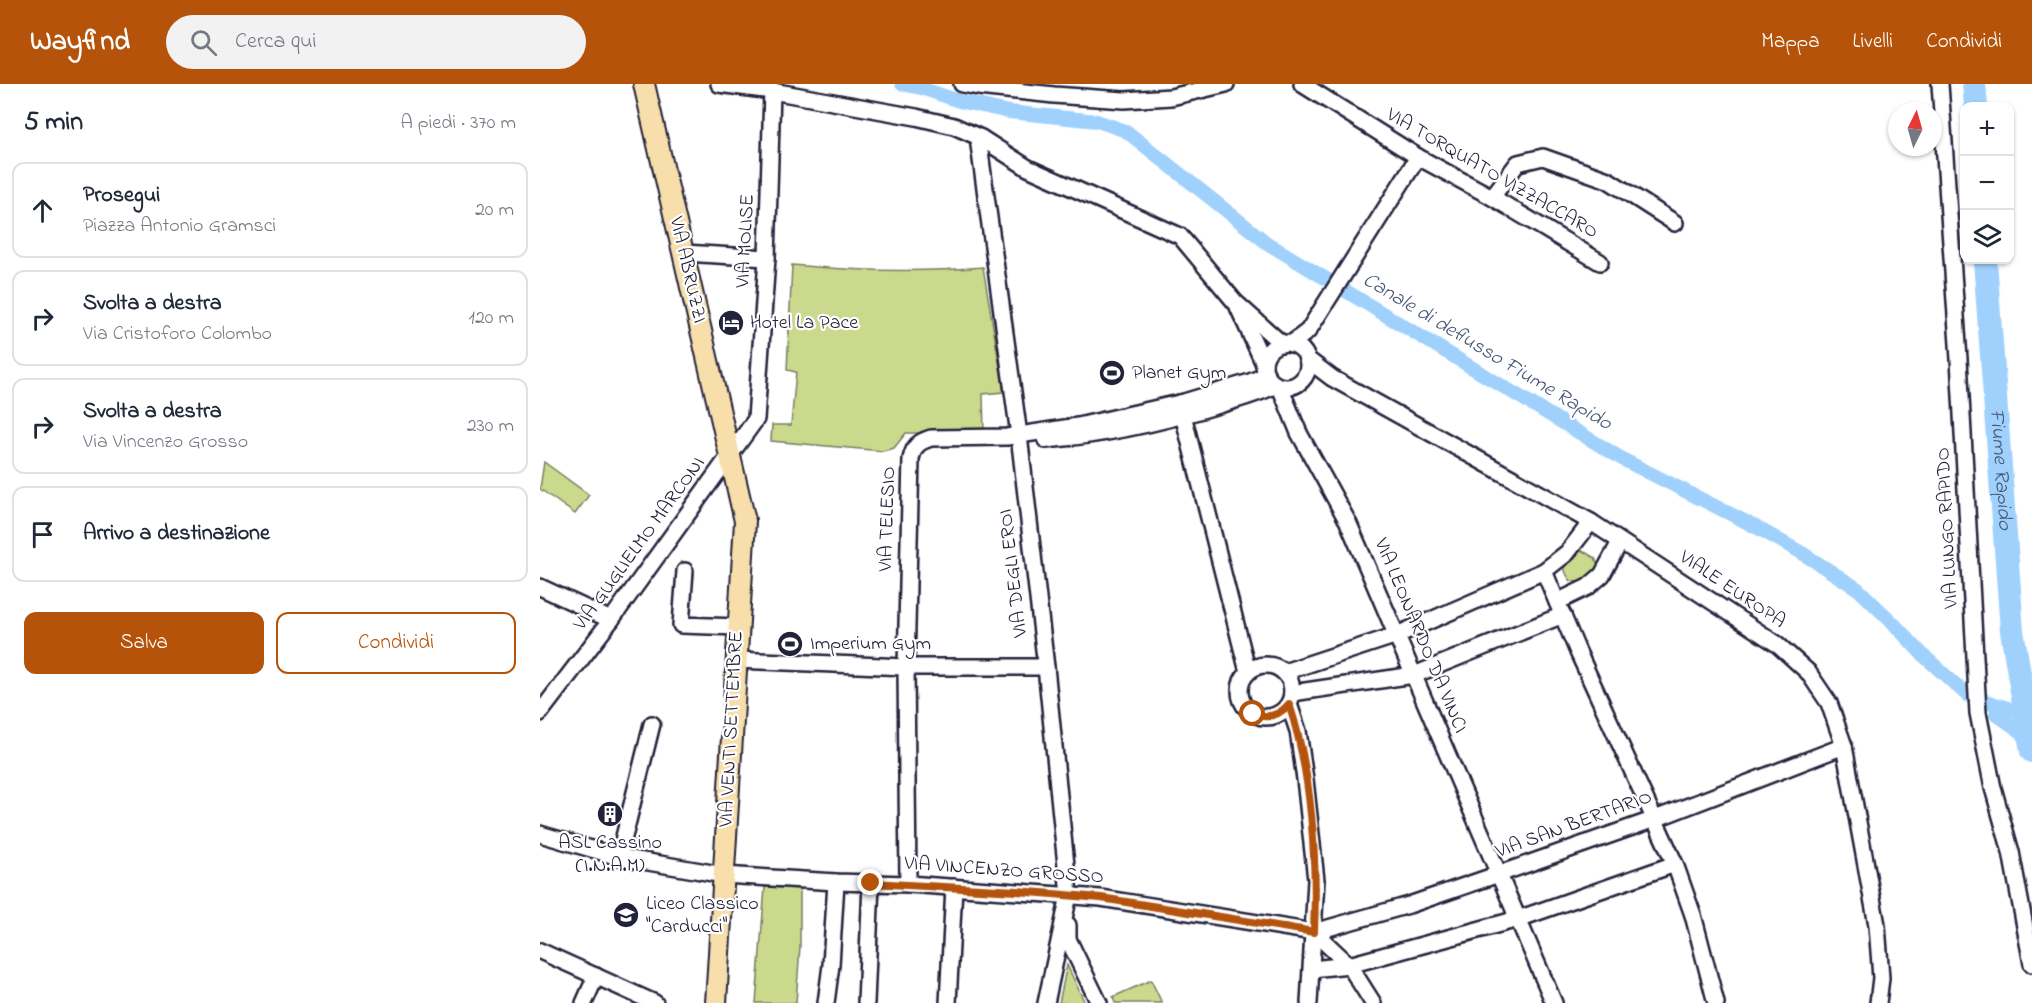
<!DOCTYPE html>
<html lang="it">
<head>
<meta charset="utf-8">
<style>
  body { margin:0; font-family:"Indie Flower",sans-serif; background:#f2f2f3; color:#1f2937 }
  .controls { position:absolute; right:18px; top:18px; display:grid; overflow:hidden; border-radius:12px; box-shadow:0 2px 4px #0004 }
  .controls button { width:54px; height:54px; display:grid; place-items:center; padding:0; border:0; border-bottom:2px solid #e0e1e3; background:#fff; color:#1f2937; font:30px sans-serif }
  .compass { position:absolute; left:1348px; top:18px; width:54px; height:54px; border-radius:50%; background:#fff; box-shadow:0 2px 4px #0004; rotate:5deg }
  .stop { position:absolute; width:18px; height:18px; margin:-14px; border:4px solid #b45309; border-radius:50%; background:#fff }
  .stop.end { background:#b45309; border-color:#fff; box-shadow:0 2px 6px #0008 }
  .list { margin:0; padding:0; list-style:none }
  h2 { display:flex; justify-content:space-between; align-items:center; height:78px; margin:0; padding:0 24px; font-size:26px }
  h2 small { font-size:20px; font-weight:400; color:#747a83 }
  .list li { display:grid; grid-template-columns:39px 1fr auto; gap:18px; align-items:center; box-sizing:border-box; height:96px; margin:0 12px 12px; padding:0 12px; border:2px solid #e0e1e3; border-radius:12px }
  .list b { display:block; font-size:22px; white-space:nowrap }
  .list p { margin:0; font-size:20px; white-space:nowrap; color:#747a83 }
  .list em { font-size:20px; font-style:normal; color:#747a83 }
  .actions { display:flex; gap:12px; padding:18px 24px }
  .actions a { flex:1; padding:14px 0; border:2px solid #b45309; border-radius:12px; text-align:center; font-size:21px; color:#b45309 }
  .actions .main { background:#b45309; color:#fff }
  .icon { flex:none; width:33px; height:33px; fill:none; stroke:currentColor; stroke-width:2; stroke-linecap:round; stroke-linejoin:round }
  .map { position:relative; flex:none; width:1492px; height:919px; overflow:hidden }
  header { display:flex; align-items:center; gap:36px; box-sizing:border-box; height:84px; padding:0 30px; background:#b45309; color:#fff }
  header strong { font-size:28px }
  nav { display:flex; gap:33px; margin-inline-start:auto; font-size:21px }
  .search { width:420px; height:54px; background:#f2f2f3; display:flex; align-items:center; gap:15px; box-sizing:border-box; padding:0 21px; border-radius:33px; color:#747a83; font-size:22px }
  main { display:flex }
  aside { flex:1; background:#fff }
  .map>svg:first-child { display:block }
  .green { fill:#cbd98c; stroke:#767e64; stroke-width:1.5 }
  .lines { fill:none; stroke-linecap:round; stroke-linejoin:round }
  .canal { stroke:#9fd1fc; stroke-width:14 }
  .river { stroke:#9fd1fc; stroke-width:24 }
  .minor-casing { stroke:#22223b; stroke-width:20 }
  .major-casing { stroke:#22223b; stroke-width:24 }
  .minor { stroke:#fff; stroke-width:15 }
  .major { stroke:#f8deab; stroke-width:20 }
  .route { stroke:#b45309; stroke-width:8 }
  .labels { text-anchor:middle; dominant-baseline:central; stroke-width:4.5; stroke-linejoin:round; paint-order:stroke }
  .street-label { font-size:20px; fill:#22223b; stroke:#fff }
  .poi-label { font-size:20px; fill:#22223b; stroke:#fff; text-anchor:start }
  .water-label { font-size:21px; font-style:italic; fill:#485775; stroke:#fff }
</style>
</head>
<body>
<header>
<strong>Wayfind</strong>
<div class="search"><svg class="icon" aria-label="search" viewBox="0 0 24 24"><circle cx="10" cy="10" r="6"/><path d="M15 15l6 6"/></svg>Cerca qui</div>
<nav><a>Mappa</a><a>Livelli</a><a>Condividi</a></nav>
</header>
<main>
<aside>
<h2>5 min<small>A piedi · 370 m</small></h2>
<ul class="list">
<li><svg class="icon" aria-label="ahead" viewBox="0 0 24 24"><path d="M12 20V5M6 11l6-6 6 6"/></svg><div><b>Prosegui</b><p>Piazza Antonio Gramsci</p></div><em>20 m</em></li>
<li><svg class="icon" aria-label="right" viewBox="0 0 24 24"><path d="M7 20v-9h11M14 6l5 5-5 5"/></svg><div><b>Svolta a destra</b><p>Via Cristoforo Colombo</p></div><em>120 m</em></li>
<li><svg class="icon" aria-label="right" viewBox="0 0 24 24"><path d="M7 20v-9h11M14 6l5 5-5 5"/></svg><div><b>Svolta a destra</b><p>Via Vincenzo Grosso</p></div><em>230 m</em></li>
<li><svg class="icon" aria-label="arrive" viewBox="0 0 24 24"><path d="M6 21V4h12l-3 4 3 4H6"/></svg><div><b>Arrivo a destinazione</b></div></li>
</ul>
<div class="actions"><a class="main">Salva</a><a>Condividi</a></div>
</aside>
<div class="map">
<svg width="1492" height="919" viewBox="0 0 1492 919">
  <rect width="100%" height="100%" fill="#fff"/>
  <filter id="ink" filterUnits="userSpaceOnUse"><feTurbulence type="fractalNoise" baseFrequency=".0167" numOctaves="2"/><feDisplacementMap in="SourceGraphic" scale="12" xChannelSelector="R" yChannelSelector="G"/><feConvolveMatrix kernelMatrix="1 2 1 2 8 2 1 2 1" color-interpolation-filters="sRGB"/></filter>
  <g filter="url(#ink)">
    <g class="green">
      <path d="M 252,181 C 315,187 379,189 443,183 L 464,308 L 443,310 L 444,349 L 366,349 L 354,364 L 343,367 L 231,357 L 232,341 L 251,341 L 256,288 L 247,286 Z"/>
      <path d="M 4,378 L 49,411 L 35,430 L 0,405 Z"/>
      <path d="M 1043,467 L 1055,474 L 1059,484 L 1047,499 L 1031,497 C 1019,483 1024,468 1043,467 Z"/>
      <path d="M 225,803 L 260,804 L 260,862 L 256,919 L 216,919 Z"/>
      <path d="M 527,881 L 545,919 L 519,919 Z"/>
      <path d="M 611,896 L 622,919 L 575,919 L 573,913 Z"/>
    </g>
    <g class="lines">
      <g class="canal">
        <path d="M 362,0 L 381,4 L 419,17 L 469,28 L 557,37 L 586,47 L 727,159 L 1084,376 L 1216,443 L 1262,469 L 1318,505 L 1354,540 L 1382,570 L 1427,611 L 1486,630"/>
        <path d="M 1456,630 L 1490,654"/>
      </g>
      <g class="river">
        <path d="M 1434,0 L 1436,22"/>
        <path id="s1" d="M 1445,176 L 1472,547 L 1492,667"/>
      </g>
      <g class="minor-casing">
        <g id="minor">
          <path d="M 179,0 L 232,7 L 376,33 L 414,42 L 441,54 L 488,84 L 640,152 L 695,218 L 742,260"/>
          <path d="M 422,0 L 438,3 L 514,11 L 584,16 L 631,13 L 686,0"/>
          <path d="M 762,0 L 878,73 L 952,113 L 1060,178"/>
          <path d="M 1400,0 L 1419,275 L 1438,629 L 1453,704 L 1471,768 L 1492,880"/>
          <path d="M 441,54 L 439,61 L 479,351 L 506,583 L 529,811 L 506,919"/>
          <path d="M 952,113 L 978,79 L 1003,73 L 1068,96 L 1135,139"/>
          <path d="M 144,169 L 227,174"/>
          <path d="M 698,223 L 724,280"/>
          <circle cx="746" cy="281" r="22"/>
          <path d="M 751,260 L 768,247 L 878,73"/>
          <path d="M 767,275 L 792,294 L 1051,438 L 1237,560 L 1268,588 L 1289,619 L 1304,662 L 1337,841 L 1341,894 L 1338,919"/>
          <path d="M 740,303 L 759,349 L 808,438 L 1014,919"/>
          <path d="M 640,319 L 708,588"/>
          <path d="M 506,356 C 565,351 623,338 679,321 C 698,315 718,310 736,301"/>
          <path d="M 145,487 L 141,541 L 198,543"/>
          <path d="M 1004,487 L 1038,568 L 1135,780 L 1153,831 L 1176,919"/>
          <path d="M 0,503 L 71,536"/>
          <path d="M 1017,518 L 1048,503 L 1062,491 L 1080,458"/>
          <path d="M 196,576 L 366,583 L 506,583"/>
          <circle cx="726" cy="607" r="26"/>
          <path d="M 744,588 L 857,551 L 1004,487 L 1027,469 L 1051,438"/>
          <path d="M 752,609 L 874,591 L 1023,531"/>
          <path d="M 749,620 L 758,647 L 765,695 L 776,796 L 769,919"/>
          <path d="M 0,629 L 71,536 L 216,335 L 227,174 L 232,7"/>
          <path d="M 0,750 L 79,773 L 184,791 L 296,798 L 368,800 L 561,814 L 774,848 L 869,821 L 959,790 L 1115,735 L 1304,662"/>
          <path d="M 79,773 L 112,640"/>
          <path d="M 368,800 L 366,583 L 371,375 C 374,362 378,358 391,354 L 467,353 L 538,342 L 644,318 L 710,298 L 727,291"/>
          <path d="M 528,841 L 528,855 L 559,919"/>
          <path d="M 774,848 L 809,881 L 833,919"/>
          <path d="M 0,867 L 115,919"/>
          <path d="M 772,885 L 809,881 L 978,835 L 1135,780"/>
          <path d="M 44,919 L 56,892"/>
          <path d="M 286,919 L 291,881 L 296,798"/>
          <path d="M 326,919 L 331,799"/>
          <path d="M 408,919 L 414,803"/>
        </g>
      </g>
      <g class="major-casing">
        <path id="major" d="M 104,0 L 205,437 L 176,919"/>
      </g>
      <use href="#minor" class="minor"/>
      <use href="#major" class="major"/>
    </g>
  </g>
  <g class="lines" filter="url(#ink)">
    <path class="route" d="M 331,799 L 477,807 L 561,814 L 774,848 C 777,776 772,689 749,620 C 739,632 728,635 713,630"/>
  </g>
  <defs>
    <g id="hotel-disc" transform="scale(1.35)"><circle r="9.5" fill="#22223b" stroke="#fff"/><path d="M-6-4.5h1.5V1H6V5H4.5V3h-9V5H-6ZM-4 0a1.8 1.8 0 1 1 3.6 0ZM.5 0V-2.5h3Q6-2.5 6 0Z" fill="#fff"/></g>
    <g id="stadium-disc" transform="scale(1.35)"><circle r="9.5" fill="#22223b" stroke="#fff"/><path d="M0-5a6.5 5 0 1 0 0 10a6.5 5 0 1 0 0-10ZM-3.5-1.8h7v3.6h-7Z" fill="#fff"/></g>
    <g id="building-disc" transform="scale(1.35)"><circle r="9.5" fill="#22223b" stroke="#fff"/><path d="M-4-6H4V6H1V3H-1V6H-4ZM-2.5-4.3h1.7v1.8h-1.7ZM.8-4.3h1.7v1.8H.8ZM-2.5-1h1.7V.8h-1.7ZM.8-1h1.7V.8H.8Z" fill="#fff"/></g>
    <g id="school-disc" transform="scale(1.35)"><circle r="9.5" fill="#22223b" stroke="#fff"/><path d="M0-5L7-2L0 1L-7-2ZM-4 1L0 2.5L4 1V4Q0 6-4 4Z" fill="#fff"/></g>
  </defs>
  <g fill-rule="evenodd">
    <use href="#hotel-disc" x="191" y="239"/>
    <use href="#stadium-disc" x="572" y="289"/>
    <use href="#stadium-disc" x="250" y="560"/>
    <use href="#building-disc" x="70" y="730"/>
    <use href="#school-disc" x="86" y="831"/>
  </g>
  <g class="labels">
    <g class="street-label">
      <text transform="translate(952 90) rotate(30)">VIA TORQUATO VIZZACCARO</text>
      <text transform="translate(206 157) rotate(-87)">VIA MOLISE</text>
      <text transform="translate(147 186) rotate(77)">VIA ABRUZZI</text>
      <text transform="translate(348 435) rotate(-88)">VIA TELESIO</text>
      <text transform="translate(1408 444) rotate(-93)">VIA LUNGO RAPIDO</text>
      <text transform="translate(100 460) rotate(-54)">VIA GUGLIELMO MARCONI</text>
      <text transform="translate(474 489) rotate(-97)">VIA DEGLI EROI</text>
      <text transform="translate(1192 506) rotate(34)">VIALE EUROPA</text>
      <text transform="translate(880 552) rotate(67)">VIA LEONARDO DA VINCI</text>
      <text transform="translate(192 645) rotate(-87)">VIA VENTI SETTEMBRE</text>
      <text transform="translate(1034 741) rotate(-20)">VIA SAN BERTARIO</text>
      <text transform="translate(464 787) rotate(4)">VIA VINCENZO GROSSO</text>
    </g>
    <g class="poi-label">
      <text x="210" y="239">Hotel La Pace</text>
      <text x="592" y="289">Planet Gym</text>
      <text x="270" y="560">Imperium Gym</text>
      <text x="70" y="759" text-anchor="middle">ASL Cassino<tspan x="70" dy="23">(I.N.A.M)</tspan></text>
      <text x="106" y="820">Liceo Classico<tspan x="106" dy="23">"Carducci"</tspan></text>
    </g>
    <g class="water-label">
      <text transform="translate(947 268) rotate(31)">Canale di deflusso Fiume Rapido</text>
      <text stroke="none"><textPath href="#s1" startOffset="210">Fiume Rapido</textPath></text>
    </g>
  </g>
</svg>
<div class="controls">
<button>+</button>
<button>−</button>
<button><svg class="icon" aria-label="layers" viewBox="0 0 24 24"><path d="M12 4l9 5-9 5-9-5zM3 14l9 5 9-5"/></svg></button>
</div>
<svg class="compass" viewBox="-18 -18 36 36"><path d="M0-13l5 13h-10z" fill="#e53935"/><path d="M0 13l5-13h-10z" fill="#747a83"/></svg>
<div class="stop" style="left:713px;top:630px"></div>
<div class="stop end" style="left:331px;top:799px"></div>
</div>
</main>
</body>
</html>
